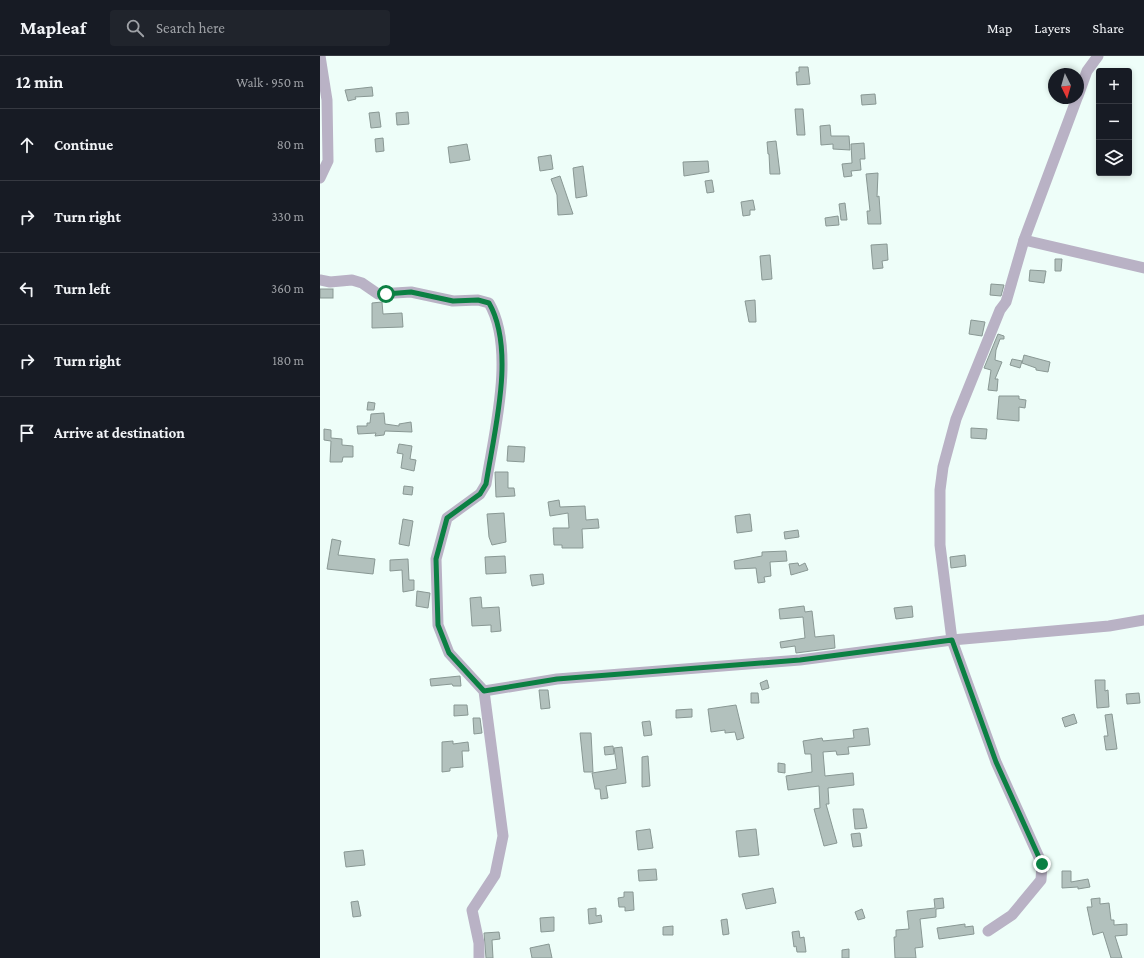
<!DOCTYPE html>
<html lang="en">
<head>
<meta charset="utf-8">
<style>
  body { margin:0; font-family:"Crimson Pro",serif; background:#20242c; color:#f1f3f6 }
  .controls { position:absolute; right:12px; top:12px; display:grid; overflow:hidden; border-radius:4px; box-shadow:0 2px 6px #0003 }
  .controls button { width:36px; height:36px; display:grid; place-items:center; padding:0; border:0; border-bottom:1px solid #363941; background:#171b24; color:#f1f3f6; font:20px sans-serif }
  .compass { position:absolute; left:728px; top:12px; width:36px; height:36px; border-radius:50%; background:#171b24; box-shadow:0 2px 6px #0003; rotate:175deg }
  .stop { position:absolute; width:12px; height:12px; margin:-9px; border:3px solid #0b8043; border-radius:50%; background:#fff }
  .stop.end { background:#0b8043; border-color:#fff; box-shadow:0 1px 4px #0008 }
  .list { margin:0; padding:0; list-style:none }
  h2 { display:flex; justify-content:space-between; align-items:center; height:52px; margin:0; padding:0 16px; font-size:17px }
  h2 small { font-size:13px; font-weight:400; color:#9ea1a6 }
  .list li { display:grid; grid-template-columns:26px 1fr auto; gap:12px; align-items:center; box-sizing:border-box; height:72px; padding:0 16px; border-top:1px solid #363941 }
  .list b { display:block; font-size:15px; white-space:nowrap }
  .list em { font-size:13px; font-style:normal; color:#9ea1a6 }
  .icon { flex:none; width:22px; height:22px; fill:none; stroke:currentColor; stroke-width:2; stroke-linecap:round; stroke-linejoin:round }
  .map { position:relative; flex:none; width:824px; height:902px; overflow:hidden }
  header { display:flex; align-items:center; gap:24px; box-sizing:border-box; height:56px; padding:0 20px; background:#171b24; border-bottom:1px solid #363941 }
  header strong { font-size:19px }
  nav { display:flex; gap:22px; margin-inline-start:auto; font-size:14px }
  .search { width:280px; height:36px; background:#20242c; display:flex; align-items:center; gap:10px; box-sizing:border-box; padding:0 14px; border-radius:4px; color:#9ea1a6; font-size:15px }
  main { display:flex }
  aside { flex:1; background:#171b24 }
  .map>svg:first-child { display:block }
  .building { fill:#b2c1bd; stroke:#899894 }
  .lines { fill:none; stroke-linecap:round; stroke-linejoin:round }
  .minor { stroke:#b9b2c5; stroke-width:11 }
  .route { stroke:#0b8043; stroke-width:5 }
</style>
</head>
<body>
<header>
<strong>Mapleaf</strong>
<div class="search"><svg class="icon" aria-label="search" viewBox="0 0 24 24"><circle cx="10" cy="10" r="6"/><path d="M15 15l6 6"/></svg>Search here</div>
<nav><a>Map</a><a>Layers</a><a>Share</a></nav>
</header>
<main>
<aside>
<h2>12 min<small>Walk · 950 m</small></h2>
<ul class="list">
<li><svg class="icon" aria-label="ahead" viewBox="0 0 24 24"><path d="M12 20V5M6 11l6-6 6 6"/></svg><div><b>Continue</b></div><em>80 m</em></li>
<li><svg class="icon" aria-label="right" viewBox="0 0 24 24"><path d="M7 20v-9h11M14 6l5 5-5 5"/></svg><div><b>Turn right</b></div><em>330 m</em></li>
<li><svg class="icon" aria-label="left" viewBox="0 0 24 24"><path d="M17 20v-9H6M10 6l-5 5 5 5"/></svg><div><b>Turn left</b></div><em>360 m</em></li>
<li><svg class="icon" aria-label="right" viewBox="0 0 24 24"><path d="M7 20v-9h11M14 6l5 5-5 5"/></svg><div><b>Turn right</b></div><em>180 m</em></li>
<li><svg class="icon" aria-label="arrive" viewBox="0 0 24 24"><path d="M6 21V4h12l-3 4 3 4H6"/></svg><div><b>Arrive at destination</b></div></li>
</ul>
</aside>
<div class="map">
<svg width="824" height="902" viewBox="0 0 824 902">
  <rect width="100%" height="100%" fill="#eefef9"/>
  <g class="building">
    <path d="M 479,11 L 488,11 L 490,28 L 477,29 L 476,16 L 479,16 Z"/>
    <path d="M 52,31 L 53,40 L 35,41 L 36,43 L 28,45 L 25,34 Z"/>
    <path d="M 555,38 L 556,48 L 542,49 L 541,39 Z"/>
    <path d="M 475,53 L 483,53 L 485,79 L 477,79 Z"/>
    <path d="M 59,56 L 61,71 L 51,72 L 49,57 Z"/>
    <path d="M 88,56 L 89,68 L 77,69 L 76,57 Z"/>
    <path d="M 510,69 L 511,80 L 529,80 L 530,94 L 513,93 L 513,88 L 501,89 L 500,70 Z"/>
    <path d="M 63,82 L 64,95 L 56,96 L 55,83 Z"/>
    <path d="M 456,85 L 460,118 L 450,118 L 449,98 L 448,98 L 447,86 Z"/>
    <path d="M 544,87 L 545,103 L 540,103 L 541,114 L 531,115 L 532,120 L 524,121 L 522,108 L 532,107 L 531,88 Z"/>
    <path d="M 147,88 L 150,104 L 130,107 L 128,91 Z"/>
    <path d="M 231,99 L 233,113 L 220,115 L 218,101 Z"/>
    <path d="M 388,105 L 389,116 L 364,120 L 363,106 Z"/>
    <path d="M 263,110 L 267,140 L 256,142 L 253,112 Z"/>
    <path d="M 558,117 L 557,141 L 559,140 L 561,168 L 548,168 L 547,155 L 550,155 L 546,118 Z"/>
    <path d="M 240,120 L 253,158 L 238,159 L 237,139 L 231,123 Z"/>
    <path d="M 392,124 L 394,136 L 387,137 L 385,125 Z"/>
    <path d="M 433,144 L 435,154 L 430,154 L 430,159 L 423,160 L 421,146 Z"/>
    <path d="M 525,147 L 527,164 L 521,164 L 519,148 Z"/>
    <path d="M 518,160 L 519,169 L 506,170 L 505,162 Z"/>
    <path d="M 567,188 L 568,204 L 562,205 L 563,212 L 553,213 L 551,189 Z"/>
    <path d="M 450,199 L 452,223 L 442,224 L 440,200 Z"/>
    <path d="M 735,203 L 742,203 L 741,215 L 735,215 Z"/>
    <path d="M 710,214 L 726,215 L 724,227 L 709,225 Z"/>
    <path d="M 671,228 L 684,229 L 681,240 L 670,239 Z"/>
    <rect x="0" y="233" width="13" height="9"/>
    <path d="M 435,244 L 436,266 L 429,266 L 425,245 Z"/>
    <path d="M 62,246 L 63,258 L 82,257 L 83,271 L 52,272 L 52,247 Z"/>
    <path d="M 651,264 L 665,266 L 662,280 L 649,278 Z"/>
    <path d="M 678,278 L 684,280 L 684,283 L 680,283 L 676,294 L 675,304 L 682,306 L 675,323 L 678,323 L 677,335 L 668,334 L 671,314 L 664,312 Z"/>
    <path d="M 704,299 L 730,306 L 728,316 L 716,314 L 716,312 L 702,307 Z"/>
    <path d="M 692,303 L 702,305 L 700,312 L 690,309 Z"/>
    <path d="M 679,340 L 699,340 L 699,343 L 706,344 L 705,352 L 699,351 L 699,365 L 677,363 Z"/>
    <path d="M 48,346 L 55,347 L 54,354 L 47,354 Z"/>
    <path d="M 64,357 L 65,368 L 79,370 L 79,368 L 91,366 L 92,376 L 65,375 L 64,379 L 55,380 L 56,377 L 38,378 L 37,370 L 47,370 L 47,367 L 50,367 L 51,358 Z"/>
    <path d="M 651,372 L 667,373 L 666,383 L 651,382 Z"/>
    <path d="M 4,373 L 11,374 L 11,382 L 22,383 L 22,389 L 33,390 L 33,401 L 23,401 L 22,406 L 10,406 L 11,385 L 4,384 Z"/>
    <path d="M 79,388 L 92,390 L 90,403 L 96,404 L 94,415 L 81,412 L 83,398 L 77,397 Z"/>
    <path d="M 188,390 L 205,391 L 204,406 L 187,405 Z"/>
    <path d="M 175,416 L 188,416 L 188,432 L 194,432 L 195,440 L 176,441 Z"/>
    <path d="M 84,430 L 93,431 L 92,439 L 83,438 Z"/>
    <path d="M 239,444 L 240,451 L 265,450 L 266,464 L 278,463 L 279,472 L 262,473 L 263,492 L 242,492 L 242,489 L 234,489 L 233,472 L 249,472 L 248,457 L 230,460 L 228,446 Z"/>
    <path d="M 184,457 L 186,486 L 172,489 L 169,481 L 167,458 Z"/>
    <path d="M 430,458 L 432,475 L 417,477 L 415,460 Z"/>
    <path d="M 83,463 L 93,465 L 89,490 L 79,488 Z"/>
    <path d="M 478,474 L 479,481 L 465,483 L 464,476 Z"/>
    <path d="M 12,483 L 21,485 L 18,499 L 55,503 L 53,518 L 7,513 Z"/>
    <path d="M 466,495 L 467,505 L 450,506 L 451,520 L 444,521 L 445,526 L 438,527 L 436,512 L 415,513 L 414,505 L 442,500 L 442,496 Z"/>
    <path d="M 645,499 L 646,510 L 631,512 L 630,501 Z"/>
    <path d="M 185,500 L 186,517 L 166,518 L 165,501 Z"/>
    <path d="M 88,503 L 89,524 L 94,524 L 94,534 L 83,536 L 82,514 L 70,515 L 70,504 Z"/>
    <path d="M 478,507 L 479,510 L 485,507 L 488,514 L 471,519 L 469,508 Z"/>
    <path d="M 223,518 L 224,528 L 212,530 L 210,519 Z"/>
    <path d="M 97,535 L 110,537 L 108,552 L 96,550 Z"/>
    <path d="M 161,541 L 162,552 L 179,551 L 181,575 L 171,576 L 171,569 L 152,570 L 150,542 Z"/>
    <path d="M 484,550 L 485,556 L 492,555 L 495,581 L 514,579 L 515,592 L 476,597 L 475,590 L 461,592 L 460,586 L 485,582 L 483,561 L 460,563 L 459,553 Z"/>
    <path d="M 592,550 L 593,561 L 576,563 L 574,552 Z"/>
    <path d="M 140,620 L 141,630 L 133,630 L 132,628 L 111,630 L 110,623 Z"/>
    <path d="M 447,624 L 449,632 L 442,634 L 440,627 Z"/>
    <path d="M 775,624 L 785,624 L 785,635 L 788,634 L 789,651 L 777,652 Z"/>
    <path d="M 219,634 L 228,634 L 230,652 L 221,653 Z"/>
    <path d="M 431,637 L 438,637 L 439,647 L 431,647 Z"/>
    <path d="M 819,637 L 820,647 L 807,648 L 806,638 Z"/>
    <path d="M 134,649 L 147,649 L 148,659 L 134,660 Z"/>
    <path d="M 416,649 L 424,682 L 417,684 L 415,676 L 405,677 L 405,674 L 391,676 L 388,653 Z"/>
    <path d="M 372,653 L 372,661 L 356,662 L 356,654 Z"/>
    <path d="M 754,658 L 757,667 L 745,671 L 742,662 Z"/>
    <path d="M 792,658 L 797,693 L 786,694 L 784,680 L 788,680 L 785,659 Z"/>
    <path d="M 153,662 L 160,662 L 162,677 L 154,678 Z"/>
    <path d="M 330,665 L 332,679 L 324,680 L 322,666 Z"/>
    <path d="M 548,672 L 550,689 L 528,691 L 529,698 L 517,699 L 516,695 L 503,696 L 505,720 L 533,717 L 534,729 L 508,732 L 509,748 L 506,748 L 517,787 L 504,790 L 494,753 L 500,752 L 499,730 L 468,734 L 466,720 L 492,716 L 491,698 L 485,698 L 483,685 L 502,682 L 503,685 L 534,682 L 533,674 Z"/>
    <path d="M 260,677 L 271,677 L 273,716 L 264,716 Z"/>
    <path d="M 133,685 L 133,688 L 148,686 L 149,695 L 142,695 L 143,711 L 130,712 L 130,715 L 122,716 L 122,686 Z"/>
    <path d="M 293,690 L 294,698 L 285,699 L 284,691 Z"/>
    <path d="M 302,691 L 306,727 L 286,730 L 288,742 L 281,743 L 280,733 L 275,733 L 272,717 L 297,713 L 294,692 Z"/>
    <path d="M 328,700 L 330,730 L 322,731 L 322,701 Z"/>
    <path d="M 458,707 L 465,708 L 465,717 L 458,716 Z"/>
    <path d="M 533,753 L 543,753 L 547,772 L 535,773 Z"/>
    <path d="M 330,773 L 333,792 L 318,794 L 316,775 Z"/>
    <path d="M 436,773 L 439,799 L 419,801 L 416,775 Z"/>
    <path d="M 540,777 L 542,790 L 533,791 L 531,778 Z"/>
    <path d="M 43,794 L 45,809 L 26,811 L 24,796 Z"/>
    <path d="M 336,813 L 337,824 L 319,825 L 318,814 Z"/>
    <path d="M 742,815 L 751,815 L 751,826 L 768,823 L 770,831 L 758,833 L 758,831 L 742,832 Z"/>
    <path d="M 453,832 L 456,847 L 426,853 L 422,838 Z"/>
    <path d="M 304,836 L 313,836 L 314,854 L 305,855 L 305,851 L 299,851 L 298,842 L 304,841 Z"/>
    <path d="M 623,842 L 624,852 L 616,853 L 616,861 L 600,863 L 603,891 L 595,892 L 596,902 L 575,902 L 574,881 L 576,881 L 576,874 L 589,873 L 587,855 L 615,852 L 614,843 Z"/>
    <path d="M 780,842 L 780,848 L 789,847 L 791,864 L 794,864 L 794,869 L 807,868 L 807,879 L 795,880 L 802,902 L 791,902 L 783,876 L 773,879 L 767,851 L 772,851 L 771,843 Z"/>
    <path d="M 38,845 L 41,860 L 33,861 L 31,846 Z"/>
    <path d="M 276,852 L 276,860 L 281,859 L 282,866 L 269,868 L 268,853 Z"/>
    <path d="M 542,853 L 545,862 L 538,864 L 535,856 Z"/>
    <path d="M 234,861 L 234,875 L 221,876 L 220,862 Z"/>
    <path d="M 407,863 L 409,878 L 403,879 L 401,864 Z"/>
    <path d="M 645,868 L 645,871 L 653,870 L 654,878 L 619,883 L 617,872 Z"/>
    <path d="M 353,870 L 353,879 L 343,879 L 343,871 Z"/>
    <path d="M 479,875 L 480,882 L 484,881 L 486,896 L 477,896 L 476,890 L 474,891 L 472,876 Z"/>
    <path d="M 179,876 L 180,883 L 172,884 L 173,902 L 166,902 L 164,877 Z"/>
    <path d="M 229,888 L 232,902 L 212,902 L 210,892 Z"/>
    <path d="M 529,893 L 529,902 L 522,902 L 522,894 Z"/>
  </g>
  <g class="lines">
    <g class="minor">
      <path d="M 758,40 L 767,15 L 778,0"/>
      <path d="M 0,122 L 8,105 L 7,44 L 0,0"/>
      <path d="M 704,184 L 824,212"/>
      <path d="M 0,224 L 10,226 L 32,224 L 42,227 L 58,238 L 91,236 L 133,245 L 158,244 L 169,247 C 196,293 174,377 166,428 L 160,438 L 127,462 L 116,503 L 118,569 L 129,597 L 164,635 L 183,780 L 175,819 L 152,854 L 159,887 L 159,902"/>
      <path d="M 164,635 L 237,623 L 480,604 L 632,584 L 789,570 L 824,564"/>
      <path d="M 668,875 L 692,859 L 721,824 L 722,808 L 676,706 L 632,584 L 620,489 L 620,434 L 623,411 L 636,363 L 680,254 L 686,246 L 704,184 L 757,42"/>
    </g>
  </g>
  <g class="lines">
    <path class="route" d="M 66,238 L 91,236 L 133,245 L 158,244 L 169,247 C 196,294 174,376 166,428 L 160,438 L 127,462 L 116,503 L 118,569 L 129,597 L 164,635 L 237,623 L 480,604 L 632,584 L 676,706 L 722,808"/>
  </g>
</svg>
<div class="controls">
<button>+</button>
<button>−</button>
<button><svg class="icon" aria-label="layers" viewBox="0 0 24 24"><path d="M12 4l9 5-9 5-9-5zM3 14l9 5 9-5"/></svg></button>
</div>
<svg class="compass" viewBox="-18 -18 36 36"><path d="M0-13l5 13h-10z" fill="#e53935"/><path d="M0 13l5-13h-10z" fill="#9ea1a6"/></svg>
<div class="stop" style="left:66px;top:238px"></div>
<div class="stop end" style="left:722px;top:808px"></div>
</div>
</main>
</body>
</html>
